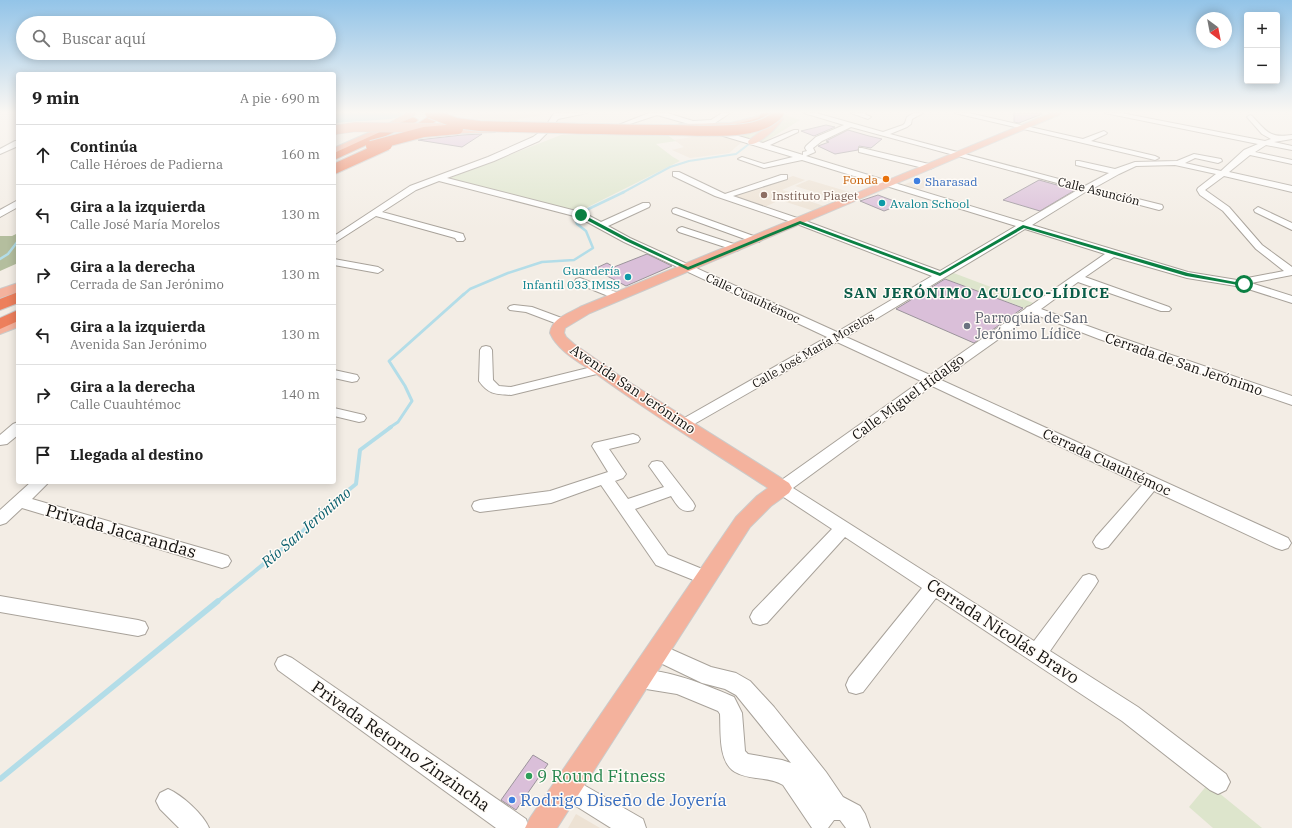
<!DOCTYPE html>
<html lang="es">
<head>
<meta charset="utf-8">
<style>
  body { margin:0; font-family:"IBM Plex Serif",serif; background:#f6f6f6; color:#222 }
  .controls { position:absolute; right:12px; top:12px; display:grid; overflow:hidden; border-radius:4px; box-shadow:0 2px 10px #0003 }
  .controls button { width:36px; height:36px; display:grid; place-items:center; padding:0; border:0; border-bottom:1px solid #e0e0e0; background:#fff; color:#222; font:20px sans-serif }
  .compass { position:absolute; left:1196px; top:12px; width:36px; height:36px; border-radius:50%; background:#fff; box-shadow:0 2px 10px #0003; rotate:148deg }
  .stop { position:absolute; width:12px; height:12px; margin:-9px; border:3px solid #0b8043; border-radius:50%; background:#fff }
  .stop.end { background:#0b8043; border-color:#fff; box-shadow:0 1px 4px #0008 }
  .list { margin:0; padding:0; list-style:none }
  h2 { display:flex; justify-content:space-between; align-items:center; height:52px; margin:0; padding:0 16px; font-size:17px }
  h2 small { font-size:13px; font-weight:400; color:#767676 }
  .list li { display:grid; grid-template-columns:26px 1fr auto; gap:12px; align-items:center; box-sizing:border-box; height:60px; padding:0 16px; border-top:1px solid #e0e0e0 }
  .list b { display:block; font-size:15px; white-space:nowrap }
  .list p { margin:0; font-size:13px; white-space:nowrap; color:#767676 }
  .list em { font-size:13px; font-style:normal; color:#767676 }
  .icon { flex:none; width:22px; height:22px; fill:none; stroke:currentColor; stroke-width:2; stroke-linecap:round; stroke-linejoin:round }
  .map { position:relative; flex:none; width:1292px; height:828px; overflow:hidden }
  .search { position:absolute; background:#fff; box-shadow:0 2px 10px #0003; left:16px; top:16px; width:320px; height:44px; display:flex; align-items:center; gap:10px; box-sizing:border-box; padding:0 14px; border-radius:22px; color:#767676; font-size:15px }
  .panel { position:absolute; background:#fff; box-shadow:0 2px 10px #0003; left:16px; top:72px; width:320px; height:412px; border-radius:4px }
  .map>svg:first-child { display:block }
  .built { fill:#ede2d4 }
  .green { fill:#dde5cc }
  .forest { fill:#b4be9e }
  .water { fill:#b3dde8 }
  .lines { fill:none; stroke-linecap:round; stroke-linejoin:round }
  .stream-far4 { stroke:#b3dde8; stroke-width:2 }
  .stream-far3 { stroke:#b3dde8; stroke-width:2.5 }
  .stream-far2 { stroke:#b3dde8; stroke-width:3 }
  .stream-far1 { stroke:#b3dde8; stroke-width:4 }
  .stream { stroke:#b3dde8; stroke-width:5.5 }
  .building { fill:#dabfd9; stroke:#9b949b }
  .minor-casing { stroke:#a8a29a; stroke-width:2 }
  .major-casing { stroke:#cbcbca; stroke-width:2 }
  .highway-casing { stroke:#cbcbca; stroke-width:2 }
  .minor { fill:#fff; fill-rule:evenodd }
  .major { fill:#f4b29d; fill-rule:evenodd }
  .highway { fill:#ed7f5c; fill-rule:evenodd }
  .major-bridge-casing { stroke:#cbcbca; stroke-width:10; stroke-linecap:butt }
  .highway-bridge-casing { stroke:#cbcbca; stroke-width:12; stroke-linecap:butt }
  .major-bridge { stroke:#f4b29d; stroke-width:9 }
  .highway-bridge { stroke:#ed7f5c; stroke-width:10 }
  .route { fill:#0b8043 }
  .food-dot { fill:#e8710a; stroke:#fffbf6; stroke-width:1.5 }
  .shop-dot { fill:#3f7fe0; stroke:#fffbf6; stroke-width:1.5 }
  .education-dot { fill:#8d6e63; stroke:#fffbf6; stroke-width:1.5 }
  .culture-dot { fill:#0f9aa8; stroke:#fffbf6; stroke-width:1.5 }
  .worship-dot { fill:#6b7280; stroke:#fffbf6; stroke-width:1.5 }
  .leisure-dot { fill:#2e9e5b; stroke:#fffbf6; stroke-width:1.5 }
  .labels { text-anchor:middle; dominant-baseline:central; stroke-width:3; stroke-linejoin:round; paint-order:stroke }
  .far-food-label { font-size:12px; fill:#c56008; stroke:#fffbf6; text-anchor:end }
  .far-shop-label { font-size:12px; fill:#366cbe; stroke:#fffbf6; text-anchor:start }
  .far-street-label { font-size:12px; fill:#13110f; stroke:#fffbf6 }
  .far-education-label { font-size:12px; fill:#785e54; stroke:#fffbf6; text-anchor:start }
  .far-culture-label { font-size:12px; fill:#0d838f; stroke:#fffbf6; text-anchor:start }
  .worship-label { font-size:14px; fill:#5b616d; stroke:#fffbf6; text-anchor:start }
  .street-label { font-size:14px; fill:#13110f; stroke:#fffbf6 }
  .far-district-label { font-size:15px; font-weight:bold; letter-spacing:1px; fill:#0b5d49; stroke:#fffbf6 }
  .water-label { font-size:15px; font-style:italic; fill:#095f6e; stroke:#fffbf6 }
  .near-street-label { font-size:17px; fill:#13110f; stroke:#fffbf6 }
  .near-leisure-label { font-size:17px; fill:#27864d; stroke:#fffbf6; text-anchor:start }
  .near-shop-label { font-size:17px; fill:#366cbe; stroke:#fffbf6; text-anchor:start }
</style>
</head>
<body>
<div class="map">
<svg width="1292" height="828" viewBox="0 0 1292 828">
  <rect width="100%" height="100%" fill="#f3ede5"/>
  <g class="built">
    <path d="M 476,113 L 542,113 L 540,116 L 530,117 L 519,119 L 514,123 L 478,123 L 481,119 L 470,119 Z"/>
    <path d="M 715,133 L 743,141 L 729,153 L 690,158 L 672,150 L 684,147 L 674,140 Z"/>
    <path d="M 793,176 L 805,180 L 782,190 L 790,192 L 788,194 L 827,207 L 817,212 L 780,200 L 762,208 L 731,197 L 761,185 L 777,182 Z"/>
    <path d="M 919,179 L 934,184 L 916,191 L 900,186 Z"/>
    <path d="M 809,180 L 856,194 L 842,201 L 795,186 Z"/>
    <path d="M 576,814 L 600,828 L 568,828 Z"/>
  </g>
  <g class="green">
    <path d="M 783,114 L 800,120 L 763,143 L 721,133 Z"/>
    <path d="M 664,133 L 676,141 L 656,144 L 673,157 L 680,161 L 576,213 L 447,179 L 561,135 Z"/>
    <path d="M 943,269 L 1036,304 L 1025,308 L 935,275 Z"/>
    <path d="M 1208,784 L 1262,828 L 1213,828 L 1189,807 Z"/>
  </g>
  <path class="forest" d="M 18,233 L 18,263 L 0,271 L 0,236 L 12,236 Z"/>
  <path class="water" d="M 338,113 L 405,113 L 398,117 L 391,119 L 334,123 L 334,116 Z"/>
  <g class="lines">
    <path class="stream-far4" d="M 622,193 L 670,167 L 689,161 L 736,154 L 749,144"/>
    <g class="stream-far3">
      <path d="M 580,213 L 624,192"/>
      <path d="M 0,259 L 8,254 L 18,241"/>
      <path d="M 463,295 L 470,289 L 508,273 L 542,262 L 574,260 L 593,248 L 586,231 L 577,224 L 575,218"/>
    </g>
    <path class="stream-far2" d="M 389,428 L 398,422 L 412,401 L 405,386 L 389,361 L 464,294"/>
    <path class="stream-far1" d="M 217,602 L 297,537 L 324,510 L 356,484 L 360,450 L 391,427"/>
    <path class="stream" d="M 0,779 L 218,601"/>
  </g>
  <g class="building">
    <path d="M 1014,113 L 1041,113 L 1042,114 L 1019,123 L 1014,122 Z"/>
    <path d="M 826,125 L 835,127 L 814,136 L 801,131 Z"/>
    <path d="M 848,130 L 869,136 L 882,139 L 871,148 L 859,146 L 858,150 L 835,154 L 818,146 L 829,142 L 826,141 Z"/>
    <path d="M 482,134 L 462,147 L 418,140 L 462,135 Z"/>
    <path d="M 1039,180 L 1075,190 L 1040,211 L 1003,200 Z"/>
    <path d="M 878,195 L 902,204 L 884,211 L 860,201 Z"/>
    <path d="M 647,254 L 672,266 L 626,286 L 594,269 L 607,263 L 614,267 Z"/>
    <path d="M 945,279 L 1023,308 L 974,343 L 896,309 Z"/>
    <path d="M 533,755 L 548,764 L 516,810 L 501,800 Z"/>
  </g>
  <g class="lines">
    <g class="minor-casing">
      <g id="minor">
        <path d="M 554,113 L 587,113 L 558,119 L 549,131 L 539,141 L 494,161 L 447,178 L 584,213 L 601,222 L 643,203 L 649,203 L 650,205 L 649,207 L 608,226 L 630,238 L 837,332 L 932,276 L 797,224 L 715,196 L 673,176 L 673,172 L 679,172 L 725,194 L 781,175 L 787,175 L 787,179 L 733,196 L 803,220 L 940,271 L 1016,226 L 802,160 L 764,168 L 738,159 L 742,157 L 764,164 L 793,157 L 720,135 L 711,133 L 711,131 L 721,131 L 763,143 L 794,130 L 798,130 L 798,132 L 770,145 L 803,155 L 803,152 L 807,151 L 805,148 L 806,146 L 816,137 L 844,125 L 804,113 L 816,113 L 883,132 L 903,125 L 905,123 L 907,117 L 914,113 L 923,113 L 912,119 L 911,124 L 907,127 L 890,134 L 1085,186 L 1109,173 L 1076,165 L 1076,161 L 1079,161 L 1115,169 L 1135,162 L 1177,161 L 1194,154 L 1221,159 L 1222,161 L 1218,163 L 1195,158 L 1185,163 L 1221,171 L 1244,150 L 1258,144 L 1105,113 L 1121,113 L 1265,141 L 1271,139 L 1262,134 L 1247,117 L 1250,115 L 1252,116 C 1267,132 1269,138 1292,135 L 1292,139 L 1274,142 L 1292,146 L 1292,150 L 1266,145 L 1255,152 L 1292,160 L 1292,164 L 1250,155 L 1229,172 L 1292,186 L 1292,192 L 1224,176 L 1205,190 L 1229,207 L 1262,245 L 1292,267 L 1292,275 L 1251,283 L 1292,296 L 1292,303 L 1242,287 L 1187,278 L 1114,257 L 1085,277 L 1169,307 L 1171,309 L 1169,311 L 1161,311 L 1078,282 L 1041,309 L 1107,333 L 1292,396 L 1292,405 L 1099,339 L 1034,314 L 941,380 L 1288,538 L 1291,543 L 1288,548 L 1282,550 L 1276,548 L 1154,491 L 1108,547 L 1102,549 L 1096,547 L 1093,542 L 1096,537 L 1142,485 L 932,386 L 793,488 L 1034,641 L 1083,576 L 1089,574 L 1095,576 L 1098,581 L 1095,586 L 1050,651 L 1138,707 L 1226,774 L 1230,782 L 1226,790 L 1218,794 L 1210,790 L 1122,721 L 936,598 L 863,692 L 856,694 L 849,692 L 846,685 L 849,678 L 922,588 L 845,537 L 767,623 L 760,625 L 753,623 L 750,617 L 753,611 L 832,529 L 776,492 L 774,488 L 776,484 L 921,381 L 837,342 L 689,427 L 684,428 L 679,427 L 677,424 L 679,421 L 827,337 L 624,242 L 578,217 L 439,181 L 416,190 L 382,212 L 463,234 L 465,239 L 463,241 L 457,241 L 455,238 L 376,216 L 334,243 L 334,236 L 410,186 L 488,157 L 533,137 L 544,129 ZM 851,127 L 1079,189 L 1023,222 L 806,156 L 815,152 L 813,148 L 822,141 ZM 1175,165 L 1216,174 L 1198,188 L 1197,190 L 1200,195 L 1223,211 L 1256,249 L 1284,271 L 1237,280 L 1188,272 L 1032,225 L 1087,191 L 1159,210 L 1162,209 L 1163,207 L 1162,205 L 1094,188 L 1119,174 L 1136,166 ZM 1025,229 L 1105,254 L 1030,306 L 1027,307 L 1025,309 L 930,375 L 846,337 Z"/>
        <path d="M 649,113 L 667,113 L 693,121 L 711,120 L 722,113 L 730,113 L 715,123 L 705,124 L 706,126 L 703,128 L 657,115 L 621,127 L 616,126 Z"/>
        <path d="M 851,113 L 863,113 L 871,117 L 868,119 Z"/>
        <path d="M 955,113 L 969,113 L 1083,139 L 1104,131 L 1107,133 L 1106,134 L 1091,141 L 1155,156 L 1159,158 L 1155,160 Z"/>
        <path d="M 15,141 L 18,141 L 18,146 L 0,154 L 0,149 Z"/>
        <path d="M 859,148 L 862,148 L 933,165 L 934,167 L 930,169 L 927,169 L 859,152 Z"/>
        <path d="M 18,200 L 18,207 L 0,217 L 0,210 Z"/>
        <path d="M 1258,207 L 1292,223 L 1292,230 L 1255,212 L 1254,210 Z"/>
        <path d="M 676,208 L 759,238 L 761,240 L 759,242 L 753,242 L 673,213 L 672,211 L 673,209 Z"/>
        <path d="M 682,227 L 740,246 L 742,248 L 737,251 L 734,250 L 679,232 L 677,230 L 679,228 Z"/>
        <path d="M 334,259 L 378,267 L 383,270 L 378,273 L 334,265 Z"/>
        <path d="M 580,278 L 621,294 L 623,296 L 617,299 L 613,298 L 576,283 L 575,281 L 576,279 Z"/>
        <path d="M 514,305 L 532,307 L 567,320 L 569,322 L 567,324 L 563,326 L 526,312 L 510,310 L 508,308 L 510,306 Z"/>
        <path d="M 486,346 L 490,347 L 492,350 L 493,380 L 499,386 L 511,387 L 600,365 L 605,366 L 606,369 L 605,372 L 511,395 C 496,394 489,395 479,381 L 480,350 L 482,347 Z"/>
        <path d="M 334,370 L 357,375 L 359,378 L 357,381 L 352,382 L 334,378 Z"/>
        <path d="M 334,408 L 364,415 L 366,418 L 364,421 L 359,422 L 334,416 Z"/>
        <path d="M 18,422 L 18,435 L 7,444 L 0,445 L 0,435 L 13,424 Z"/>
        <path d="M 633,434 L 638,436 L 640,439 L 638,442 L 609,449 L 626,474 L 623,478 L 615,481 L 628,499 L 664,487 L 649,466 L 652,462 L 657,461 L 662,462 L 693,502 L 695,506 L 693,510 C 681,514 677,505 671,496 L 635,509 L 668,555 L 712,573 L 715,578 L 712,583 L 706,585 L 656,565 L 601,485 L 551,503 L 480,512 L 474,510 L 472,506 L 474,502 L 480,500 L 550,491 L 608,472 L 592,446 L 594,443 Z"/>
        <path d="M 31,482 L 49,482 L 32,499 L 222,554 L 228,556 L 231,561 L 228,566 L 222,568 L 22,508 L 6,523 L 0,525 L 0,510 Z"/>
        <path d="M 0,596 L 138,620 L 145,622 L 148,628 L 145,634 L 138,636 L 0,612 Z"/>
        <path d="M 657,643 L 711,667 L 736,673 L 750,681 L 774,707 L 826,772 L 843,797 L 860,806 L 865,814 L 870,828 L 846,828 L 840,820 L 834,820 L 828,828 L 812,828 L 783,785 C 775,780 765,779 756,778 C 749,777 742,776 735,772 C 718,762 721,732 720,714 L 718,711 L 677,694 L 640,688 L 633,686 L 630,679 L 633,672 C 656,664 711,687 734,697 L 742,713 L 745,751 L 748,754 L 782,760 L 791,763 L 736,695 L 725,689 L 702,683 L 650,658 L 647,652 L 650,646 Z"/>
        <path d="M 285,655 L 292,658 L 526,819 L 529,828 L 496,828 L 278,670 L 275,664 L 278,658 Z"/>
        <path d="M 568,776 L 643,819 L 646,828 L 611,828 L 560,796 L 556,788 L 560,780 Z"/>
        <path d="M 168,789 C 182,795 203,814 209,828 L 179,828 L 160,809 L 156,801 L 160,793 Z"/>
      </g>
    </g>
    <g class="major-casing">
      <g id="major">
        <path d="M 407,113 L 417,113 L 392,129 L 334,154 L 334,148 L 386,125 Z"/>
        <path d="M 1051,113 L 1063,113 L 590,313 L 565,328 L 564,333 L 566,337 L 574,344 L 624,379 L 789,483 L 792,488 L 789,493 L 771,506 L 750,527 L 557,828 L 525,828 L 530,818 L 736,517 L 757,496 L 768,488 C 710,450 651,414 595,373 C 579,362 558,351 550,333 C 552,318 568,314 580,307 Z"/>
        <path d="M 759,116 L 763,118 L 762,120 C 748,125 687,136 676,126 L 680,124 L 731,123 Z"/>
        <path d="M 776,117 L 779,117 L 783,119 C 778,127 759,146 749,144 L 748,142 L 749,140 L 772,123 Z"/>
        <path d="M 492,127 L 495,128 L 496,130 L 495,132 L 440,134 L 436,131 L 440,128 Z"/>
        <path d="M 18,283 L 18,292 L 0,298 L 0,289 Z"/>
        <path d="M 18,318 L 18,327 L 0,334 L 0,325 Z"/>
      </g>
    </g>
    <g class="highway-casing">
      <g id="highway">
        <path d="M 434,113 L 445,113 C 438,121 410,141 399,138 L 398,136 Z"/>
        <path d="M 762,113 L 772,113 L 764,122 L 739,129 L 734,126 L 736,124 L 758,118 Z"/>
        <path d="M 413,117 L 418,120 L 416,122 L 334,160 L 334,153 Z"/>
        <path d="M 18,292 L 18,303 L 0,310 L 0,299 Z"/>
        <path d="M 18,310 L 18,321 L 0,329 L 0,318 Z"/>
      </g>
    </g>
    <use href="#minor" class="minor"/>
    <use href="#major" class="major"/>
    <use href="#highway" class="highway"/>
    <g class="major-bridge-casing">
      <path id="major-bridge" d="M 334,130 L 355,127 L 441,128"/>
    </g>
    <g class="highway-bridge-casing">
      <g id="highway-bridge">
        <path d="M 430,113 L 456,123 L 480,126 C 543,128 606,130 668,130 C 695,130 724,133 750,128 C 762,125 771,122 779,113"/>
        <path d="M 371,146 L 424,132 L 458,129"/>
        <path d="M 334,169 L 387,145"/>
      </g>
    </g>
    <use href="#major-bridge" class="major-bridge"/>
    <use href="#highway-bridge" class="highway-bridge"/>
  </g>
  <linearGradient id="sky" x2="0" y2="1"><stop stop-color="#93c4e8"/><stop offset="0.49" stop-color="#faf7f3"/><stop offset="1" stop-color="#faf7f3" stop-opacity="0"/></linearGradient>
  <rect width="1292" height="229" fill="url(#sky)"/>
  <path class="route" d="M 579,214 L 582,214 L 629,239 L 688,267 L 800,221 L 940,273 L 1023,225 L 1188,273 L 1246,284 L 1244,286 L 1186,276 L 1024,228 L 940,276 L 800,224 L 688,270 L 626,241 L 579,216 Z"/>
  <circle class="food-dot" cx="886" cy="179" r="4"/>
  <g class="shop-dot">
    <circle cx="917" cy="181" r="4"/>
    <circle cx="512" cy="800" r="4"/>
  </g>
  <circle class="education-dot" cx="764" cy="195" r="4"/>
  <g class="culture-dot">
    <circle cx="882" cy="203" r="4"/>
    <circle cx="628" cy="277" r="4"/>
  </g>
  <circle class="worship-dot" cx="967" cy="326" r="4"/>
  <circle class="leisure-dot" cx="529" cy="776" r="4"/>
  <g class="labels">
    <g class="far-food-label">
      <text x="878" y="179">Fonda</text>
    </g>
    <g class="far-shop-label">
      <text x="925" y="181">Sharasad</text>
    </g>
    <g class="far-street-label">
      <text transform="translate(1099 191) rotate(14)">Calle Asunción</text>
      <text transform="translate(753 298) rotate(25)">Calle Cuauhtémoc</text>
      <text transform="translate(813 350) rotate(-30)">Calle José María Morelos</text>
    </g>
    <g class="far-education-label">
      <text x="772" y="195">Instituto Piaget</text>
    </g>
    <g class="far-culture-label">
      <text x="890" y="203">Avalon School</text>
      <text x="620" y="270" text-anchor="end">Guardería<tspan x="620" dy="14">Infantil 033 IMSS</tspan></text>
    </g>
    <g class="worship-label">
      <text x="975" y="318">Parroquia de San<tspan x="975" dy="16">Jerónimo Lídice</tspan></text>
    </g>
    <g class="street-label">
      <text transform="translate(1184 364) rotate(19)">Cerrada de San Jerónimo</text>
      <text transform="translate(633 389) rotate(34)">Avenida San Jerónimo</text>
      <text transform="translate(908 397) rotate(-36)">Calle Miguel Hidalgo</text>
      <text transform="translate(1107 462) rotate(25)">Cerrada Cuauhtémoc</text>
    </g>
    <g class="far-district-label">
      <text x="977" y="292">SAN JERÓNIMO ACULCO-LÍDICE</text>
    </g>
    <g class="water-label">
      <text transform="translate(306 527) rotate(-41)">Río San Jerónimo</text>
    </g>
    <g class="near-street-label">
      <text transform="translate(121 531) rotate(16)">Privada Jacarandas</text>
      <text transform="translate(1003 631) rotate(33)">Cerrada Nicolás Bravo</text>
      <text transform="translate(401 746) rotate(35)">Privada Retorno Zinzincha</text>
    </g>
    <g class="near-leisure-label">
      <text x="537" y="776">9 Round Fitness</text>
    </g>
    <g class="near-shop-label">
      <text x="520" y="800">Rodrigo Diseño de Joyería</text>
    </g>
  </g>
</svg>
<div class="controls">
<button>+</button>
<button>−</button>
</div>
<svg class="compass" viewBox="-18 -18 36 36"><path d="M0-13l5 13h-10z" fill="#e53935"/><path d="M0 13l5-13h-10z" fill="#767676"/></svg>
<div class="stop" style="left:1244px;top:284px"></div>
<div class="stop end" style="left:581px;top:215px"></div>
<div class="search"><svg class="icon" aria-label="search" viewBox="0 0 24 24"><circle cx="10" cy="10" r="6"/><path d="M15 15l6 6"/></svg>Buscar aquí</div>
<section class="panel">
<h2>9 min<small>A pie · 690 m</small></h2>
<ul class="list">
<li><svg class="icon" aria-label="ahead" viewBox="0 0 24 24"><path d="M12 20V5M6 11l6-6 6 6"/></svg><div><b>Continúa</b><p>Calle Héroes de Padierna</p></div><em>160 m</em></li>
<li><svg class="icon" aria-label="left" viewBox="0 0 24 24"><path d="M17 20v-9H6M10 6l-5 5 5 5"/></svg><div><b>Gira a la izquierda</b><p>Calle José María Morelos</p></div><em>130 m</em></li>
<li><svg class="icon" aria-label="right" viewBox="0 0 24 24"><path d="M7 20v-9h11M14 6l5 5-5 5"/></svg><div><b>Gira a la derecha</b><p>Cerrada de San Jerónimo</p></div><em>130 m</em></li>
<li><svg class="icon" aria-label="left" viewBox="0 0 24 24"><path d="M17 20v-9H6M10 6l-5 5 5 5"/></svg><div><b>Gira a la izquierda</b><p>Avenida San Jerónimo</p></div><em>130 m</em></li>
<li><svg class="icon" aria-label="right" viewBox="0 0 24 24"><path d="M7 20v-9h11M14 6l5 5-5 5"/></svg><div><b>Gira a la derecha</b><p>Calle Cuauhtémoc</p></div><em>140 m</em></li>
<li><svg class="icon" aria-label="arrive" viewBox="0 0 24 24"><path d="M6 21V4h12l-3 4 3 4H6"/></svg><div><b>Llegada al destino</b></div></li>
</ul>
</section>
</div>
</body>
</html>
